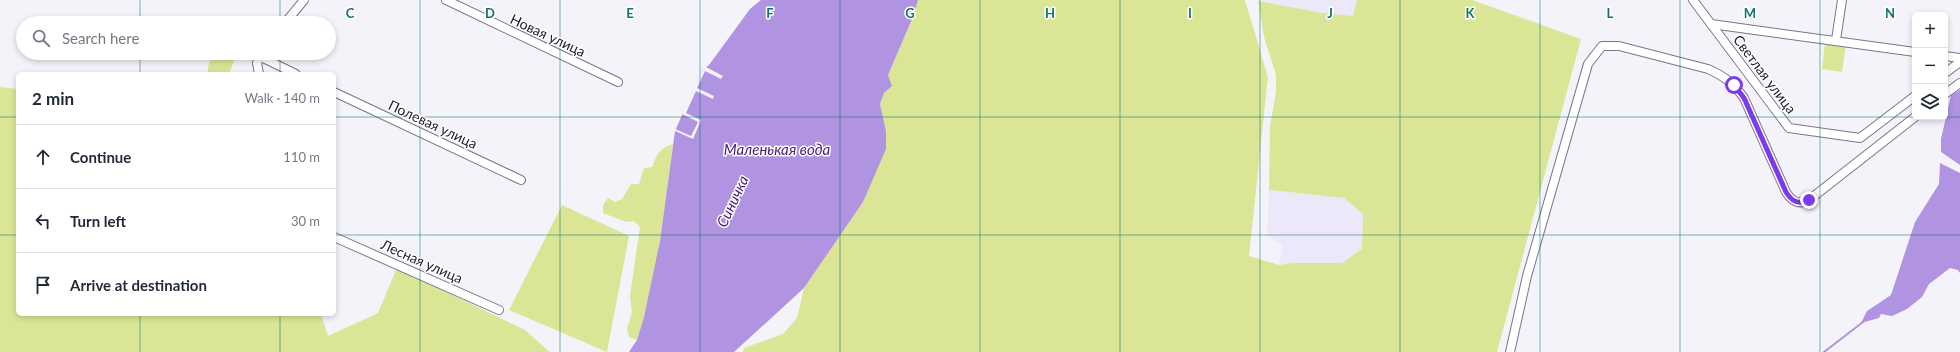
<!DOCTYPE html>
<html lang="en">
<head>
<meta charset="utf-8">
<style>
  body { margin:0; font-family:Lato,sans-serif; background:#f2f2f3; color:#1f2937 }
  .controls { position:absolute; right:12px; top:12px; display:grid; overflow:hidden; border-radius:6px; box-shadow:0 2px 6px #0003 }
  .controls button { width:36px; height:36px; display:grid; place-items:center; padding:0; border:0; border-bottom:1px solid #e0e1e3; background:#fff; color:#1f2937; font:20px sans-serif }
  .stop { position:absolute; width:12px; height:12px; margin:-9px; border:3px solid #7c3aed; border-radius:50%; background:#fff }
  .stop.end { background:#7c3aed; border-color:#fff; box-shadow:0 1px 4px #0008 }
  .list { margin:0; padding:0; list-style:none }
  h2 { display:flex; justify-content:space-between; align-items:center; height:52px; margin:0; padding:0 16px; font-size:17px }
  h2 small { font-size:13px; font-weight:400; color:#747a83 }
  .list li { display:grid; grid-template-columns:26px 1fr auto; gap:12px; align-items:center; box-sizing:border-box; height:64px; padding:0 16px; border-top:1px solid #e0e1e3 }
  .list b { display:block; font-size:15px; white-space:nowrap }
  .list em { font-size:13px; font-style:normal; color:#747a83 }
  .icon { flex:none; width:22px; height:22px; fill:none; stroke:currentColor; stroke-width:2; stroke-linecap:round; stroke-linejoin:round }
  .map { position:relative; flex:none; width:1960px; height:352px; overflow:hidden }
  .search { position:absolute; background:#fff; box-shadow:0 2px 6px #0003; left:16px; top:16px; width:320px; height:44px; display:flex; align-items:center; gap:10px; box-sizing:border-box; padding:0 14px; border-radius:22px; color:#747a83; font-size:15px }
  .panel { position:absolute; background:#fff; box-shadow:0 2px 6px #0003; left:16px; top:72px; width:320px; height:244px; border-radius:6px }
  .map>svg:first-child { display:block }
  .built { fill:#ede8f9 }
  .green { fill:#dae696 }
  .water { fill:#b093e1 }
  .pier { fill:#f5f3fa }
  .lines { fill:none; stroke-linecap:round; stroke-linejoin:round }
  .stream { stroke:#b093e1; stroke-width:2 }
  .street-casing { stroke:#7d7291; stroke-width:10 }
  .street { stroke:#fff; stroke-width:8 }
  .route { stroke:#7c3aed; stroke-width:5 }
  .grid { fill:none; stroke:#0f766e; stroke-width:1; stroke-opacity:0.55 }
  .labels { text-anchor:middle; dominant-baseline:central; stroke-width:3; stroke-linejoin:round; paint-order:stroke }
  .street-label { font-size:14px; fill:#25212e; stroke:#fff }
  .water-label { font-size:15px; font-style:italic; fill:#4b207a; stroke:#fff }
  .grid-label { font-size:13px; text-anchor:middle; font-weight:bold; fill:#0f766e; stroke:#fff; stroke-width:3; stroke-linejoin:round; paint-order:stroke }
</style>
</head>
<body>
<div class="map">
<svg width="1960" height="352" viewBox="0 0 1960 352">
  <rect width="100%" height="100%" fill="#f5f3fa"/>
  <g class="built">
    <path d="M 1259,0 L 1357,0 L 1354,16 L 1323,13 L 1258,1 Z"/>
    <path d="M 1269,190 L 1344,198 L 1363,214 L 1362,249 L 1342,263 L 1292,263 L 1279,265 L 1283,246 L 1267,235 Z"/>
  </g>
  <g class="green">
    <path d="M 918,0 L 1245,0 L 1268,77 L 1249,256 L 1279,265 L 1292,263 L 1342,263 L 1362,249 L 1363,214 L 1344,198 L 1269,190 L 1270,126 L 1276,92 L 1276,75 L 1264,37 L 1258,1 L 1323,13 L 1353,16 L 1357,0 L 1472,0 L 1581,39 L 1497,352 L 743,352 L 744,348 L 783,334 L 797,318 L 804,288 L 863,202 L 886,131 L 880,104 L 884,93 L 892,86 L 888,75 L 913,17 Z"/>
    <path d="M 1825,42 L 1846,44 L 1842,72 L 1822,69 Z"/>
    <path d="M 211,53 L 232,53 L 234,61 L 229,74 L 207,74 Z"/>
    <path d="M 0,87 L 18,89 L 18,314 L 321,314 L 328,336 L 378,313 L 397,268 L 525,330 L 550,352 L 0,352 Z"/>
    <path d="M 673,144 C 664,210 658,277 637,340 L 629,337 L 627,329 L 632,312 L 630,296 L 640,227 L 634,221 L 626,222 L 603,213 L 603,205 L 608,198 L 615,202 L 622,199 L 631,184 L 639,184 L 644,168 L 652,167 C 657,155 659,148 673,144 Z"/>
    <path d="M 562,205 L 629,236 L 607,352 L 509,310 Z"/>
  </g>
  <g class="water">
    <path d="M 761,0 L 918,0 L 913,17 L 888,75 L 892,86 L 884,93 L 880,104 L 886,131 L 886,149 L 863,202 L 804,288 L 734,352 L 629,352 L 637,340 L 644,317 L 660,241 L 675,131 L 702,70 L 709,65 L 750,9 Z"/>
    <path d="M 1960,90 L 1960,165 L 1941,152 L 1941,139 L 1951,95 Z"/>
    <path d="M 1940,163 L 1960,173 L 1960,273 L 1958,270 L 1950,268 L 1929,284 L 1922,297 L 1907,309 L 1892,316 L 1881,314 L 1879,318 L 1861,323 L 1867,311 L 1891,295 L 1915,222 L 1939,184 Z"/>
  </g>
  <path class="pier" d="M 706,67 L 723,76 L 721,79 L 705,71 L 697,88 L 714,96 L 713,99 L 696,91 L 686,113 L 701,120 L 693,139 L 675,131 L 675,129 L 691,136 L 698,122 L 682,114 L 702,70 Z"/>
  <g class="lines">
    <path class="stream" d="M 1824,352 L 1863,322"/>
    <g class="street-casing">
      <g id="street">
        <path d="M 446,0 L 618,82"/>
        <path d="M 1693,0 L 1789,128 L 1860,138 L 1915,96"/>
        <path d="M 285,23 L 304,0"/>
        <path d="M 1711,24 L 1915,52"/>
        <path d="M 1836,40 L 1842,0"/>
        <path d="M 259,56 L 296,74"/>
        <path d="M 1945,56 L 1960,58"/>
        <path d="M 1945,73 L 1960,62"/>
        <path d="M 259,74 L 257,63 L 261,53"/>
        <path d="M 334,92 L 521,180"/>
        <path d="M 1945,94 L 1960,83"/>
        <path d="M 334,237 L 499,310"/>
        <path d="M 1510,352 L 1527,276 L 1588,64 L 1602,46 L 1619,46 L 1708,69 C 1724,76 1734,84 1744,98 L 1786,192 C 1792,202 1799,205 1809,200 L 1915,117"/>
      </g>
    </g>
    <use href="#street" class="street"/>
  </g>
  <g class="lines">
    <path class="route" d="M 1734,85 L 1744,98 L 1786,192 C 1792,202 1799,205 1809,200"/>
  </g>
  <path class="grid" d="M 140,0 L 140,23M 280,0 L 280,23M 420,0 L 420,352M 560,0 L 560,352M 700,0 L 700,352M 840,0 L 840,352M 980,0 L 980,352M 1120,0 L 1120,352M 1260,0 L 1260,352M 1400,0 L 1400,352M 1540,0 L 1540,352M 1680,0 L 1680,352M 1820,0 L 1820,352M 140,53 L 140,74M 280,53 L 280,74M 0,117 L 18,117M 334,117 L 1960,117M 0,235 L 18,235M 334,235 L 1960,235M 140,314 L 140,352M 280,314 L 280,352"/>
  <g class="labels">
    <g class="street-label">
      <text transform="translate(548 35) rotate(25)">Новая улица</text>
      <text transform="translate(1765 74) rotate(53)">Светлая улица</text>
      <text transform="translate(433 124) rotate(25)">Полевая улица</text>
      <text transform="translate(422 261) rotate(24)">Лесная улица</text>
    </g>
    <g class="water-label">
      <text x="777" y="149">Маленькая вода</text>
      <text transform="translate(732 201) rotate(-65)">Синичка</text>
    </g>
  </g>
  <g class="grid-label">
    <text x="350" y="18">C</text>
    <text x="490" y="18">D</text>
    <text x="630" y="18">E</text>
    <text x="770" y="18">F</text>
    <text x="910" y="18">G</text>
    <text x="1050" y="18">H</text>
    <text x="1190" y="18">I</text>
    <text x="1330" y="18">J</text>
    <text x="1470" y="18">K</text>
    <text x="1610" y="18">L</text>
    <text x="1750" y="18">M</text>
    <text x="1890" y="18">N</text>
  </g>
</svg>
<div class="controls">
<button>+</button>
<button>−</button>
<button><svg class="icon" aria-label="layers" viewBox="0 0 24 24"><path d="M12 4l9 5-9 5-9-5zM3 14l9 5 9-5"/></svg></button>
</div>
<div class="stop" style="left:1734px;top:85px"></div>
<div class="stop end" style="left:1809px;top:200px"></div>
<div class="search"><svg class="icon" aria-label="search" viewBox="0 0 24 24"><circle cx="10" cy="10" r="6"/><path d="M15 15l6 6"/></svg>Search here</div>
<section class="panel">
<h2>2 min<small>Walk · 140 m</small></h2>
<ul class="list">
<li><svg class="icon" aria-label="ahead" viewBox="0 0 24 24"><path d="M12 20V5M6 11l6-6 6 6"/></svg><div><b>Continue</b></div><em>110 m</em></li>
<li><svg class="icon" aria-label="left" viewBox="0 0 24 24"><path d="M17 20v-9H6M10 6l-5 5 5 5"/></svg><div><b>Turn left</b></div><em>30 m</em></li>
<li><svg class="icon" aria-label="arrive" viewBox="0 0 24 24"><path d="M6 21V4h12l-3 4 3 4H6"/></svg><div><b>Arrive at destination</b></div></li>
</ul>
</section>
</div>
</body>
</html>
